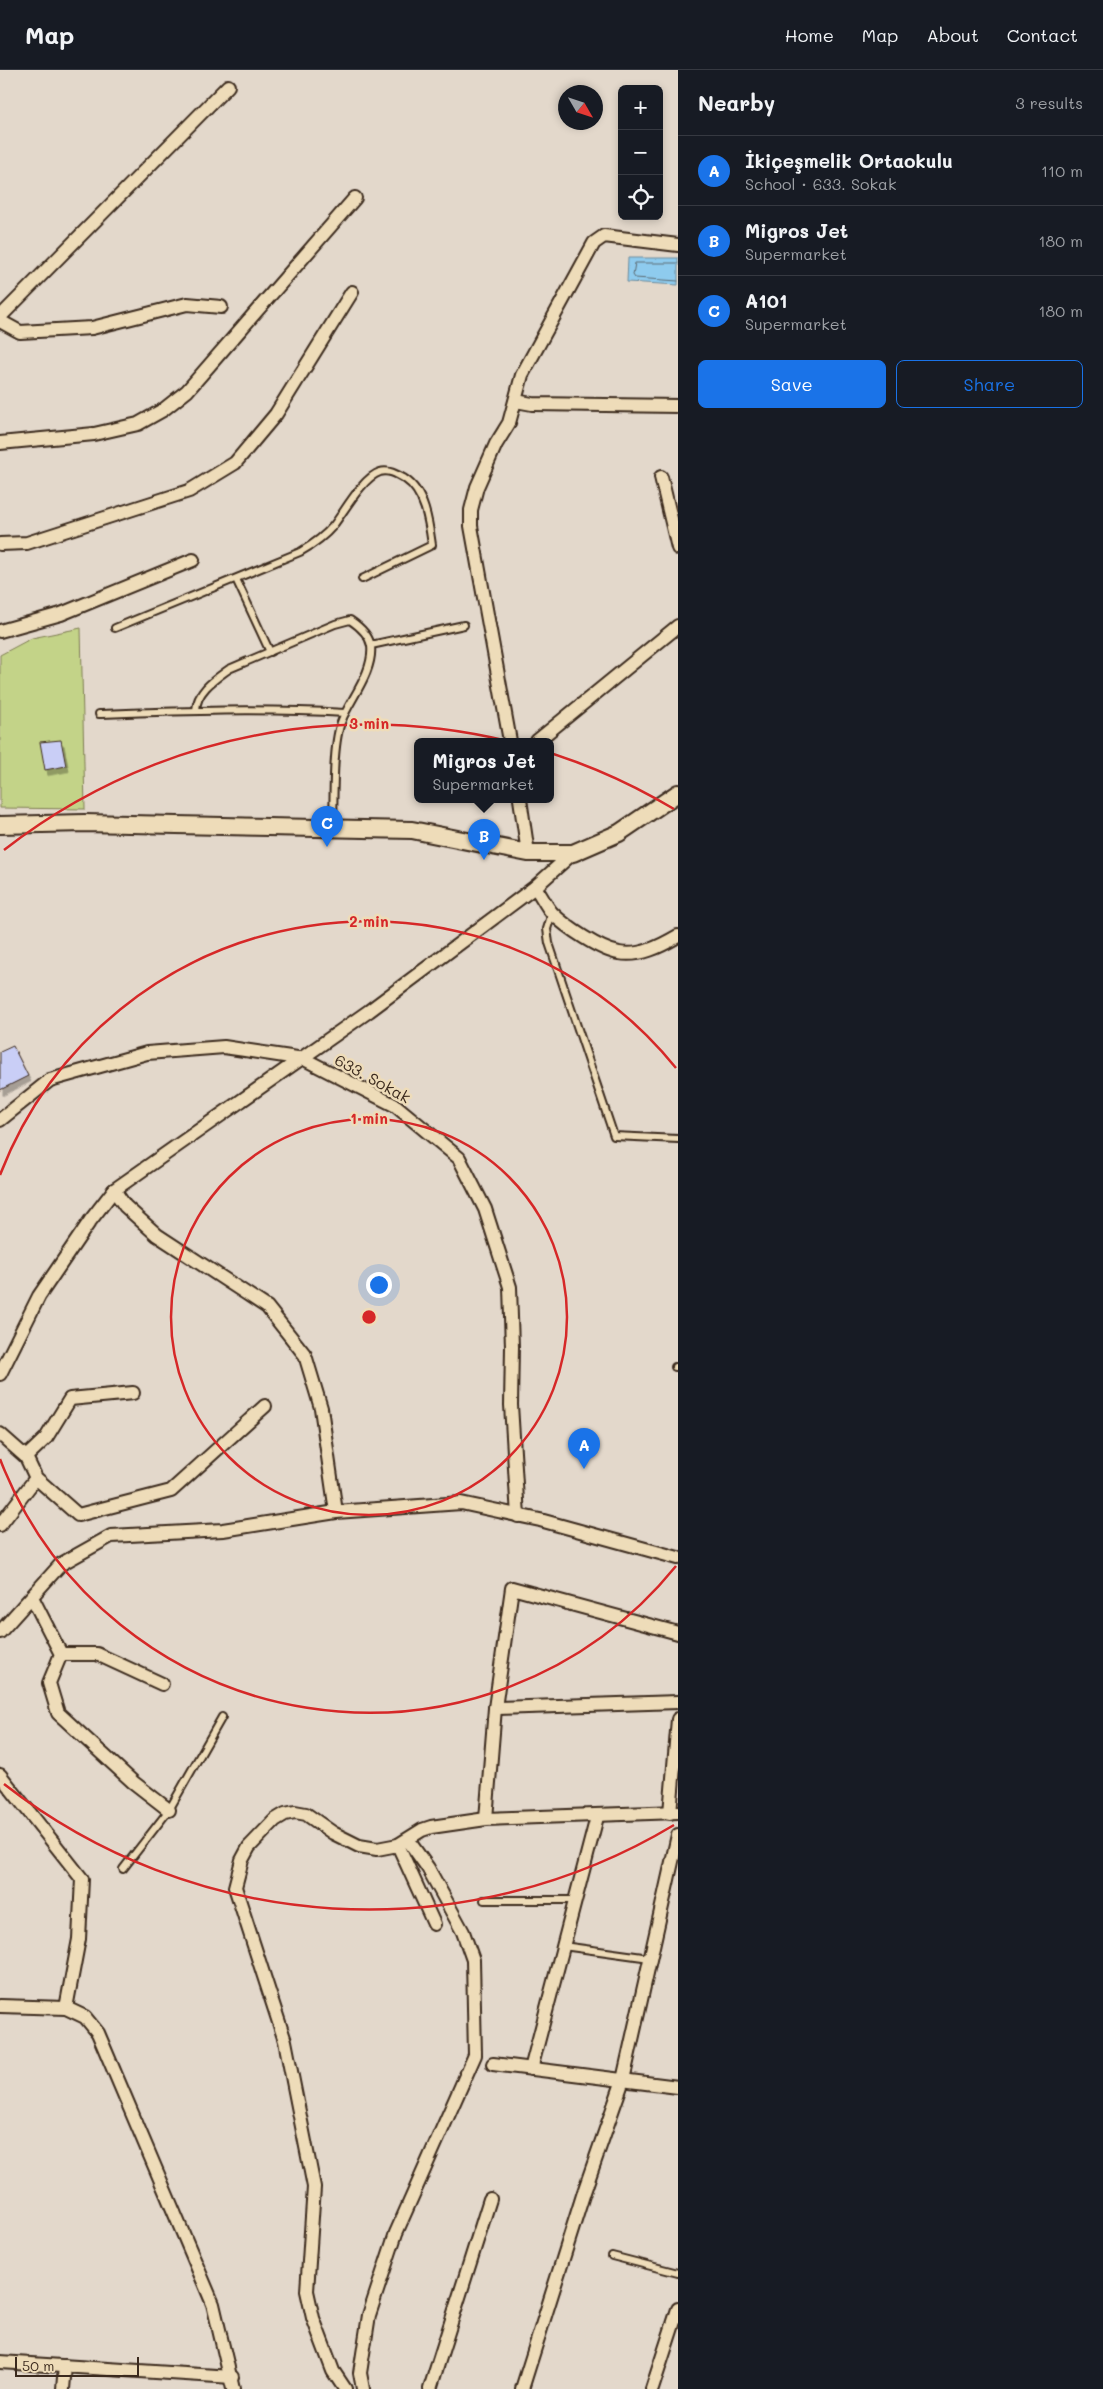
<!DOCTYPE html>
<html lang="en">
<head>
<meta charset="utf-8">
<style>
  body { margin:0; font-family:Mali,sans-serif; background:#242831; color:#f1f3f6 }
  .controls { position:absolute; right:15px; top:15px; display:grid; overflow:hidden; border-radius:8px; box-shadow:0 2px 8px #0003 }
  .controls button { width:45px; height:45px; display:grid; place-items:center; padding:0; border:0; border-bottom:1px solid #363941; background:#171b24; color:#f1f3f6; font:25px sans-serif }
  .compass { position:absolute; left:558px; top:15px; width:45px; height:45px; border-radius:50%; background:#171b24; box-shadow:0 2px 8px #0003; rotate:129deg }
  .scale { position:absolute; left:15px; bottom:12px; width:124px; box-sizing:border-box; padding-left:5px; border:2px solid #3b2a1e; border-top:0; font-size:14px; line-height:18px; white-space:nowrap; color:#3b2a1e; -webkit-text-stroke:4px #eedcb9; paint-order:stroke }
  .you { position:absolute; left:378px; top:1214px; width:18px; height:18px; margin:-12px; border:4px solid #fff; border-radius:50%; background:#1a73e8; box-shadow:0 0 0 8px #1a73e833 }
  .badge { display:grid; place-items:center; width:32px; height:32px; border-radius:50%; background:#1a73e8; color:#fff; font-size:16px; font-weight:700 }
  .pin { position:absolute; translate:-50% -41px; filter:drop-shadow(0 1px 2px #0008) }
  .pin::after { content:''; position:absolute; top:26px; width:18px; height:15px; background:inherit; clip-path:polygon(0 0,100% 0,50% 100%) }
  .popup { position:absolute; left:414px; top:668px; width:140px; height:65px; box-sizing:border-box; display:grid; place-content:center; border-radius:8px; background:#171b24; filter:drop-shadow(0 1px 4px #0005); font-size:16px; white-space:nowrap; color:#9ea1a6 }
  .popup b { font-size:19px; color:#f1f3f6 }
  .popup::after { content:''; position:absolute; left:50%; top:100%; margin-left:-10px; border:10px solid transparent; border-top-color:#171b24 }
  .list { margin:0; padding:0; list-style:none }
  h2 { display:flex; justify-content:space-between; align-items:center; height:65px; margin:0; padding:0 20px; font-size:21px }
  h2 small { font-size:16px; font-weight:400; color:#9ea1a6 }
  .list li { display:grid; grid-template-columns:32px 1fr auto; gap:15px; align-items:center; box-sizing:border-box; height:70px; padding:0 20px; border-top:1px solid #363941 }
  .list b { display:block; font-size:19px; white-space:nowrap }
  .list p { margin:0; font-size:16px; white-space:nowrap; color:#9ea1a6 }
  .list em { font-size:16px; font-style:normal; color:#9ea1a6 }
  .actions { display:flex; gap:10px; padding:15px 20px }
  .actions a { flex:1; padding:11px 0; border:1px solid #1a73e8; border-radius:8px; text-align:center; font-size:18px; color:#1a73e8 }
  .actions .main { background:#1a73e8; color:#fff }
  .icon { flex:none; width:28px; height:28px; fill:none; stroke:currentColor; stroke-width:2; stroke-linecap:round; stroke-linejoin:round }
  .map { position:relative; flex:none; width:678px; height:2319px; overflow:hidden }
  header { display:flex; align-items:center; gap:30px; box-sizing:border-box; height:70px; padding:0 25px; background:#171b24; border-bottom:1px solid #363941 }
  header strong { font-size:24px }
  nav { display:flex; gap:28px; margin-inline-start:auto; font-size:18px }
  main { display:flex }
  aside { flex:1; background:#171b24 }
  .map>svg:first-child { display:block }
  .green { fill:#c3d388; stroke:#7f7e53 }
  .water { fill:#8ecbee; stroke:#6d8b9b }
  .lines { fill:none; stroke-linecap:round; stroke-linejoin:round }
  .shore { stroke:#5c6a71; stroke-width:1 }
  .building { fill:#c9cef6; stroke:#3b2a1e; filter:url(#shadow) }
  .service-casing { stroke:#3b2a1e; stroke-width:10 }
  .minor-casing { stroke:#3b2a1e; stroke-width:16 }
  .tertiary-casing { stroke:#3b2a1e; stroke-width:20 }
  .service { stroke:#eedcb9; stroke-width:6 }
  .minor { stroke:#eedcb9; stroke-width:12 }
  .tertiary { stroke:#eedcb9; stroke-width:16 }
  .ring { fill:none; stroke:#d62828; stroke-width:2.5 }
  .labels { text-anchor:middle; dominant-baseline:central; stroke-width:5; stroke-linejoin:round; paint-order:stroke }
  .street-label { font-size:16px; fill:#3b2a1e; stroke:#eedcb9 }
  .centre { fill:#d62828; stroke:#eedcb9; stroke-width:2.5 }
  .ring-label { font-size:15px; text-anchor:middle; font-weight:bold; fill:#d62828; stroke:#eedcb9; stroke-width:5; stroke-linejoin:round; paint-order:stroke }
</style>
</head>
<body>
<header>
<strong>Map</strong>
<nav><a>Home</a><a>Map</a><a>About</a><a>Contact</a></nav>
</header>
<main>
<div class="map">
<svg width="678" height="2319" viewBox="0 0 678 2319">
  <defs>
    <filter id="shadow"><feDropShadow dx="3" dy="5.5" stdDeviation="0" flood-color="#0004"/></filter>
  </defs>
  <rect width="100%" height="100%" fill="#e3d8cb"/>
  <filter id="ink" filterUnits="userSpaceOnUse"><feTurbulence type="fractalNoise" baseFrequency=".02" numOctaves="2"/><feDisplacementMap in="SourceGraphic" scale="10" xChannelSelector="R" yChannelSelector="G"/><feConvolveMatrix kernelMatrix="1 2 1 2 8 2 1 2 1" color-interpolation-filters="sRGB"/></filter>
  <g filter="url(#ink)">
    <path class="green" d="M 81,558 L 85,739 L 0,738 L 0,585 L 32,568 Z"/>
    <path class="water" d="M 628,188 L 678,188 L 678,215 L 627,212 Z"/>
    <g class="lines">
      <path class="shore" d="M 678,193 L 635,193 L 633,205 L 635,208 L 678,211"/>
    </g>
    <g class="building">
      <path d="M 61,670 L 66,696 L 45,700 L 40,672 Z"/>
      <path d="M 13,976 L 28,1006 L 0,1020 L 0,982 Z"/>
    </g>
    <g class="lines">
      <g class="service-casing">
        <g id="service">
          <path d="M 236,509 L 270,582"/>
          <path d="M 115,558 L 300,482 C 312,475 324,467 333,456 C 344,442 363,407 380,402 C 389,399 398,405 405,409 C 425,422 429,453 432,475 L 362,509"/>
          <path d="M 371,575 L 464,555"/>
          <path d="M 196,640 C 197,621 214,610 229,599 L 335,554 L 350,550 C 359,556 369,564 371,576 C 374,601 351,628 342,650 C 332,673 334,730 333,757"/>
          <path d="M 99,644 C 182,641 263,638 345,643"/>
          <path d="M 552,843 L 547,859 L 549,873 L 614,1066 L 678,1069"/>
          <path d="M 675,1297 L 678,1297"/>
          <path d="M 123,1799 L 169,1740 L 222,1647"/>
          <path d="M 484,1830 L 575,1830"/>
          <path d="M 563,1876 L 650,1888"/>
          <path d="M 612,2186 L 678,2203"/>
        </g>
      </g>
      <g class="minor-casing">
        <g id="minor">
          <path d="M 0,247 L 228,16"/>
          <path d="M 0,251 L 20,262 L 92,258 L 187,234 L 221,237"/>
          <path d="M 516,331 L 532,334 L 678,336"/>
          <path d="M 0,373 L 94,364 L 138,354 L 163,340 L 187,321 L 355,128"/>
          <path d="M 661,407 L 678,478"/>
          <path d="M 0,474 L 27,473 L 189,421 L 235,393 L 276,344 L 352,222"/>
          <path d="M 0,561 L 61,544 L 193,490"/>
          <path d="M 510,671 L 471,456 L 471,440 L 477,417 L 496,374 L 509,353 L 522,305 L 594,173 L 604,166 L 678,175"/>
          <path d="M 537,671 L 678,556"/>
          <path d="M 520,729 L 528,783"/>
          <path d="M 535,817 C 541,825 546,836 552,843 C 566,857 600,880 619,883 C 640,887 661,876 678,866"/>
          <path d="M 0,1050 L 50,1010 L 147,983 L 224,977 L 304,989 L 396,1036 L 459,1088 L 485,1139 L 510,1217 L 512,1277 L 511,1335 L 518,1446"/>
          <path d="M 0,1304 L 39,1226 L 90,1151 L 114,1120"/>
          <path d="M 0,1364 L 26,1387 L 36,1408 L 78,1445 L 171,1421 L 265,1336"/>
          <path d="M 26,1387 L 46,1368 L 70,1329 L 133,1323"/>
          <path d="M 336,1442 L 321,1338 L 305,1285 L 267,1237 L 157,1165 L 125,1136 L 114,1120 L 369,941 L 535,817 L 573,783"/>
          <path d="M 0,1455 L 36,1408"/>
          <path d="M 32,1527 L 61,1584 L 49,1613 L 58,1643 L 133,1712 L 169,1740"/>
          <path d="M 0,1562 L 61,1494 L 111,1466 L 223,1460 L 336,1442 L 461,1433 L 540,1450 L 678,1488"/>
          <path d="M 61,1584 L 97,1584 L 162,1614"/>
          <path d="M 495,1638 L 678,1632"/>
          <path d="M 0,1705 L 82,1809 L 79,1869 L 66,1938"/>
          <path d="M 670,1743 L 678,1649"/>
          <path d="M 486,1749 L 495,1638 L 512,1518 L 678,1563"/>
          <path d="M 398,1775 L 434,1854"/>
          <path d="M 0,1936 L 66,1938 L 85,1947 L 98,1963 L 213,2234 L 233,2319"/>
          <path d="M 493,1994 L 678,2017"/>
          <path d="M 531,1999 L 597,1747"/>
          <path d="M 0,2292 L 232,2307"/>
          <path d="M 63,2319 L 65,2296"/>
          <path d="M 345,2319 L 333,2301 L 313,2248 L 307,2221 L 314,2117 L 285,1971 L 235,1817 L 242,1790 L 249,1777 L 275,1750 L 285,1744 L 295,1742 L 306,1744 L 333,1763 L 359,1776 L 377,1779 L 398,1775 L 422,1760 L 431,1757 L 486,1749 L 678,1742"/>
          <path d="M 363,2319 L 360,2303 L 369,2245 L 396,2163 L 475,1985 L 473,1890 L 463,1862 L 428,1798 L 408,1770"/>
          <path d="M 430,2319 L 490,2129"/>
          <path d="M 522,2319 L 584,2122 L 623,2010 L 678,1765"/>
          <path d="M 652,2319 L 678,2239"/>
        </g>
      </g>
      <g class="tertiary-casing">
        <path id="tertiary" d="M 0,755 L 84,753 L 412,760 L 528,783 L 573,783 L 619,763 L 678,723"/>
      </g>
      <use href="#service" class="service"/>
      <use href="#minor" class="minor"/>
      <use href="#tertiary" class="tertiary"/>
    </g>
  </g>
  <g class="ring">
    <circle cx="369" cy="1247" r="198"/>
    <path d="M676 1496A395 395 0 0 1 0 1389M0 1105A395 395 0 0 1 676 998"/>
    <path d="M674 1755A593 593 0 0 1 4 1714M4 780A593 593 0 0 1 674 739"/>
  </g>
  <g class="labels">
    <g class="street-label">
      <text transform="translate(373 1008) rotate(29)">633. Sokak</text>
    </g>
  </g>
  <circle cx="369" cy="1247" r="8" class="centre"/>
  <g class="ring-label">
    <text x="369" y="659">3 min</text>
    <text x="369" y="857">2 min</text>
    <text x="369" y="1054">1 min</text>
  </g>
</svg>
<div class="controls">
<button>+</button>
<button>−</button>
<button><svg class="icon" aria-label="locate" viewBox="0 0 24 24"><circle cx="12" cy="12" r="6"/><path d="M12 2v4M12 18v4M2 12h4M18 12h4"/></svg></button>
</div>
<svg class="compass" viewBox="-18 -18 36 36"><path d="M0-13l5 13h-10z" fill="#e53935"/><path d="M0 13l5-13h-10z" fill="#9ea1a6"/></svg>
<div class="scale">50 m</div>
<div class="you"></div>
<div class="pin badge" style="left:584px;top:1399px">A</div>
<div class="pin badge" style="left:484px;top:790px">B</div>
<div class="popup"><b>Migros Jet</b>Supermarket</div>
<div class="pin badge" style="left:327px;top:777px">C</div>
</div>
<aside>
<h2>Nearby<small>3 results</small></h2>
<ul class="list">
<li><span class="badge">A</span><div><b>İkiçeşmelik Ortaokulu</b><p>School · 633. Sokak</p></div><em>110 m</em></li>
<li><span class="badge">B</span><div><b>Migros Jet</b><p>Supermarket</p></div><em>180 m</em></li>
<li><span class="badge">C</span><div><b>A101</b><p>Supermarket</p></div><em>180 m</em></li>
</ul>
<div class="actions"><a class="main">Save</a><a>Share</a></div>
</aside>
</main>
</body>
</html>
